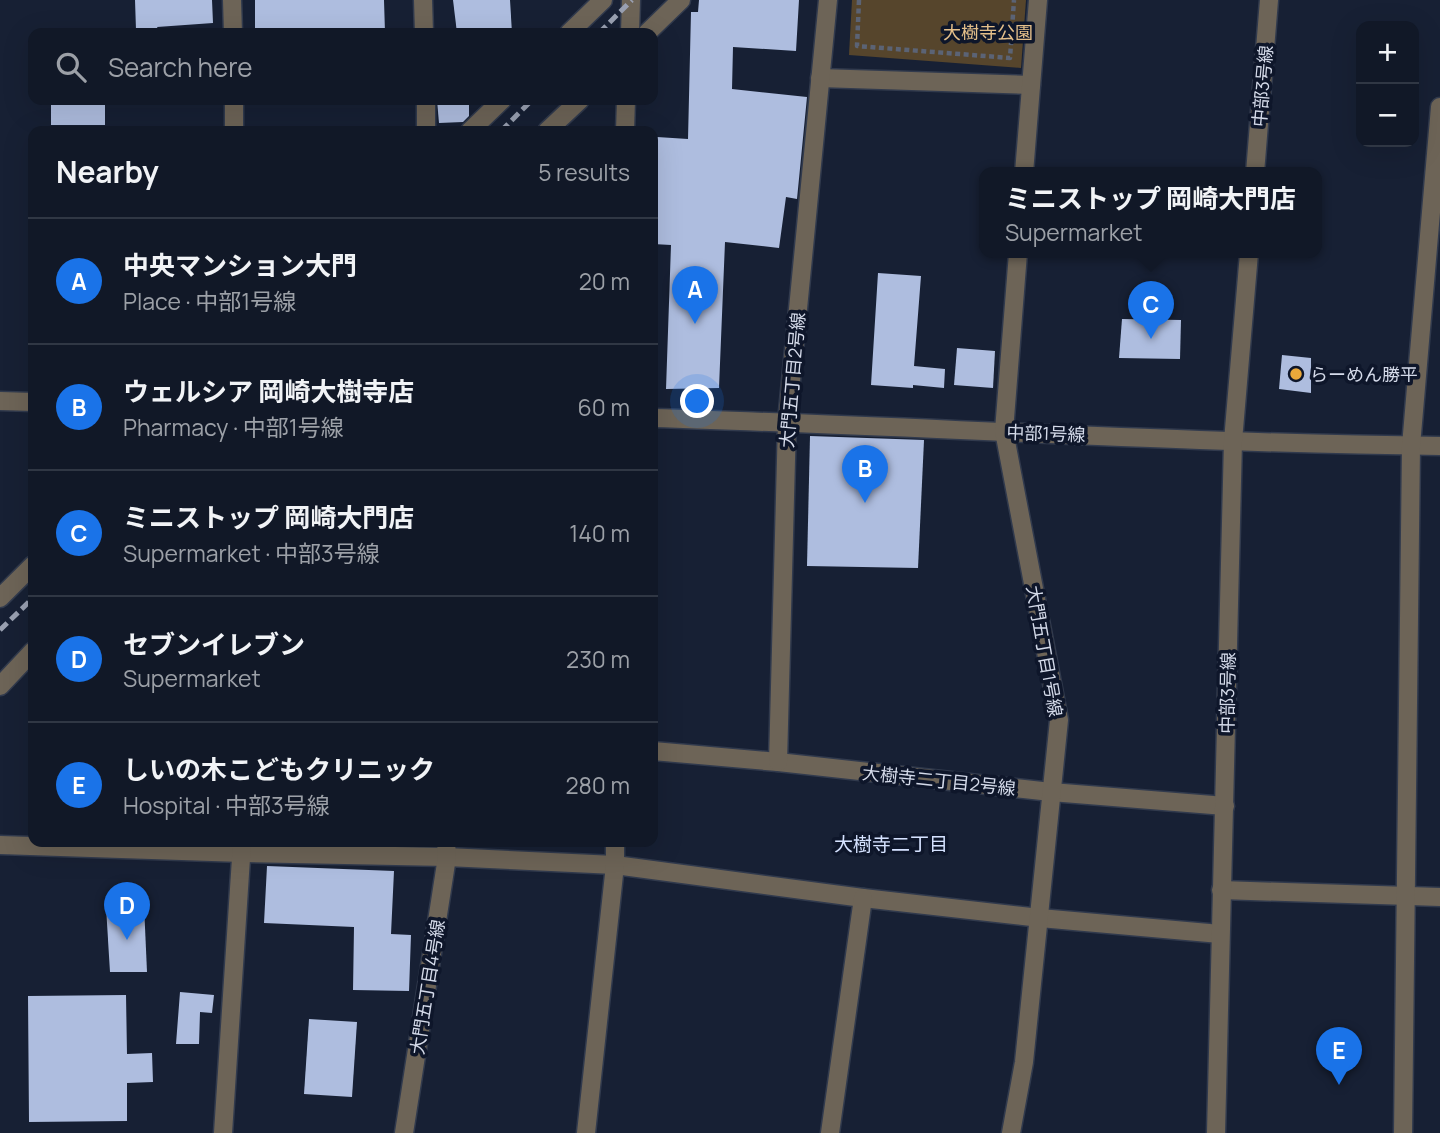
<!DOCTYPE html>
<html lang="en">
<head>
<meta charset="utf-8">
<style>
  body { margin:0; font-family:Manrope,"Noto Sans JP",sans-serif; background:#1a212f; color:#f1f3f6 }
  .controls { position:absolute; right:21px; top:21px; display:grid; overflow:hidden; border-radius:14px; box-shadow:0 7px 28px #0002 }
  .controls button { width:63px; height:63px; display:grid; place-items:center; padding:0; border:0; border-bottom:2px solid #303744; background:#111827; color:#f1f3f6; font:35px sans-serif }
  .you { position:absolute; left:698px; top:402px; width:24px; height:24px; margin:-18px; border:5px solid #fff; border-radius:50%; background:#1a73e8; box-shadow:0 0 0 10px #1a73e833 }
  .badge { display:grid; place-items:center; width:46px; height:46px; border-radius:50%; background:#1a73e8; color:#fff; font-size:23px; font-weight:700 }
  .pin { position:absolute; translate:-50% -58px; filter:drop-shadow(0 2px 4px #0008) }
  .pin::after { content:''; position:absolute; top:37px; width:24px; height:21px; background:inherit; clip-path:polygon(0 0,100% 0,50% 100%) }
  .popup { position:absolute; left:979px; top:167px; width:343px; height:91px; box-sizing:border-box; display:grid; place-content:center; border-radius:14px; background:#111827; filter:drop-shadow(0 2px 5px #0005); font-size:23px; white-space:nowrap; color:#9ca0a7 }
  .popup b { font-size:26px; color:#f1f3f6 }
  .popup::after { content:''; position:absolute; left:50%; top:100%; margin-left:-14px; border:14px solid transparent; border-top-color:#111827 }
  .list { margin:0; padding:0; list-style:none }
  h2 { display:flex; justify-content:space-between; align-items:center; height:91px; margin:0; padding:0 28px; font-size:30px }
  h2 small { font-size:23px; font-weight:400; color:#9ca0a7 }
  .list li { display:grid; grid-template-columns:46px 1fr auto; gap:21px; align-items:center; box-sizing:border-box; height:126px; padding:0 28px; border-top:2px solid #303744 }
  .list b { display:block; font-size:26px; white-space:nowrap }
  .list p { margin:0; font-size:23px; white-space:nowrap; color:#9ca0a7 }
  .list em { font-size:23px; font-style:normal; color:#9ca0a7 }
  .icon { flex:none; width:38px; height:38px; fill:none; stroke:currentColor; stroke-width:2; stroke-linecap:round; stroke-linejoin:round }
  .map { position:relative; flex:none; width:1440px; height:1133px; overflow:hidden }
  .search { position:absolute; background:#111827; box-shadow:0 7px 28px #0002; left:28px; top:28px; width:630px; height:77px; display:flex; align-items:center; gap:18px; box-sizing:border-box; padding:0 24px; border-radius:14px; color:#9ca0a7; font-size:26px }
  .panel { position:absolute; background:#111827; box-shadow:0 7px 28px #0002; left:28px; top:126px; width:630px; height:721px; border-radius:14px }
  .map>svg:first-child { display:block }
  .green { fill:#56452c }
  .building { fill:#aebddf }
  .lines { fill:none; stroke-linecap:round; stroke-linejoin:round }
  .minor-casing { stroke:#313a4d; stroke-width:21 }
  .path { stroke:#5b6375; stroke-width:4.5; stroke-dasharray:5 3.5; stroke-linecap:butt }
  .minor { stroke:#6d6457; stroke-width:18 }
  .rail { stroke:#99a0b1; stroke-width:5; stroke-dasharray:10 5; stroke-linecap:butt }
  .poi-dot { fill:#eba93a; stroke:#0e162a; stroke-width:2.5 }
  .labels { text-anchor:middle; dominant-baseline:central; stroke-width:7; stroke-linejoin:round; paint-order:stroke }
  .park-label { font-size:18px; fill:#e4bf8a; stroke:#0e162a }
  .street-label { font-size:18px; fill:#d4dae9; stroke:#0e162a }
  .poi-label { font-size:18px; fill:#d4dae9; stroke:#0e162a; text-anchor:start }
  .neighbourhood-label { font-size:19px; fill:#d5e2ff; stroke:#0e162a }
</style>
</head>
<body>
<div class="map">
<svg width="1440" height="1133" viewBox="0 0 1440 1133">
  <rect width="100%" height="100%" fill="#172034"/>
  <path class="green" d="M 852,0 L 1026,0 L 1021,68 L 849,55 Z"/>
  <g class="building">
    <path d="M 135,0 L 212,0 L 213,23 L 157,27 L 158,29 L 136,30 Z"/>
    <path d="M 255,0 L 384,0 L 385,33 L 255,33 Z"/>
    <path d="M 453,0 L 510,0 L 512,33 L 457,33 Z"/>
    <path d="M 699,0 L 799,0 L 796,51 L 733,47 L 732,89 L 807,97 L 797,199 L 786,197 L 779,248 L 725,242 L 719,388 L 666,389 L 671,245 L 653,244 L 653,195 L 657,137 L 688,139 L 691,12 L 698,12 Z"/>
    <rect x="51" y="100" width="54" height="25"/>
    <path d="M 437,100 L 469,100 L 469,116 L 463,122 L 439,123 Z"/>
    <path d="M 878,273 L 921,276 L 914,366 L 945,369 L 944,388 L 913,385 L 913,388 L 871,385 Z"/>
    <path d="M 1122,319 L 1181,320 L 1180,359 L 1119,358 Z"/>
    <path d="M 957,348 L 995,351 L 993,388 L 954,385 Z"/>
    <path d="M 1282,355 L 1311,358 L 1311,393 L 1279,389 Z"/>
    <path d="M 810,436 L 924,440 L 918,568 L 807,566 Z"/>
    <path d="M 267,866 L 394,871 L 391,934 L 411,935 L 409,991 L 353,990 L 354,927 L 264,923 Z"/>
    <path d="M 144,905 L 147,972 L 110,972 L 106,907 Z"/>
    <path d="M 180,992 L 214,995 L 212,1013 L 200,1012 L 199,1044 L 176,1044 Z"/>
    <path d="M 126,995 L 127,1054 L 152,1053 L 153,1082 L 127,1083 L 127,1121 L 29,1122 L 28,996 Z"/>
    <path d="M 309,1019 L 357,1022 L 352,1097 L 304,1094 Z"/>
  </g>
  <g class="lines">
    <g class="minor-casing">
      <g id="minor">
        <path d="M 232,0 L 233,33"/>
        <path d="M 423,0 L 424,33"/>
        <path d="M 569,33 L 603,0"/>
        <path d="M 630,33 L 631,0"/>
        <path d="M 647,33 L 681,0"/>
        <path d="M 820,78 L 1031,85"/>
        <path d="M 234,100 L 234,131"/>
        <path d="M 426,100 L 426,131"/>
        <path d="M 470,131 L 502,100"/>
        <path d="M 547,131 L 580,100"/>
        <path d="M 625,131 L 626,100"/>
        <path d="M 1024,173 L 1038,0"/>
        <path d="M 1255,173 L 1269,0"/>
        <path d="M 0,401 L 33,402"/>
        <path d="M 653,418 C 915,426 1177,443 1440,446"/>
        <path d="M 0,598 L 33,565"/>
        <path d="M 0,686 L 33,651"/>
        <path d="M 653,751 L 778,762 L 1051,792 L 1225,806"/>
        <path d="M 778,762 L 787,422 L 828,0"/>
        <path d="M 0,845 L 242,853 L 447,857 L 615,865 L 863,898 L 1040,918 L 1220,934"/>
        <path d="M 1221,890 L 1440,897"/>
        <path d="M 223,1133 L 242,843"/>
        <path d="M 404,1133 L 447,857 L 446,842"/>
        <path d="M 586,1133 L 615,865 L 615,842"/>
        <path d="M 830,1133 L 863,898"/>
        <path d="M 1011,1133 L 1024,1062 L 1059,720 L 1004,431 L 1018,253"/>
        <path d="M 1216,1133 L 1233,441 L 1249,253"/>
        <path d="M 1403,1133 L 1411,446 L 1440,107"/>
      </g>
    </g>
    <path class="path" d="M 859,0 L 857,46 L 1010,58 L 1014,0"/>
    <use href="#minor" class="minor"/>
    <g class="rail">
      <path d="M 599,33 L 632,0"/>
      <path d="M 501,131 L 532,100"/>
      <path d="M 0,630 L 33,598"/>
    </g>
  </g>
  <circle class="poi-dot" cx="1296" cy="374" r="7"/>
  <g class="labels">
    <g class="park-label">
      <text x="988" y="32">大樹寺公園</text>
    </g>
    <g class="street-label">
      <text transform="translate(1262 86) rotate(-85)">中部3号線</text>
      <text transform="translate(792 380) rotate(-85)">大門五丁目2号線</text>
      <text transform="translate(1046 433) rotate(2)">中部1号線</text>
      <text transform="translate(1045 651) rotate(80)">大門五丁目1号線</text>
      <text transform="translate(1227 693) rotate(-89)">中部3号線</text>
      <text transform="translate(939 780) rotate(6)">大樹寺二丁目2号線</text>
      <text transform="translate(427 987) rotate(-81)">大門五丁目4号線</text>
    </g>
    <g class="poi-label">
      <text x="1310" y="374">らーめん勝平</text>
    </g>
    <g class="neighbourhood-label">
      <text x="891" y="844">大樹寺二丁目</text>
    </g>
  </g>
</svg>
<div class="controls">
<button>+</button>
<button>−</button>
</div>
<div class="you"></div>
<div class="pin badge" style="left:695px;top:324px">A</div>
<div class="pin badge" style="left:865px;top:503px">B</div>
<div class="pin badge" style="left:1151px;top:339px">C</div>
<div class="popup"><b>ミニストップ 岡崎大門店</b>Supermarket</div>
<div class="pin badge" style="left:127px;top:940px">D</div>
<div class="pin badge" style="left:1339px;top:1085px">E</div>
<div class="search"><svg class="icon" aria-label="search" viewBox="0 0 24 24"><circle cx="10" cy="10" r="6"/><path d="M15 15l6 6"/></svg>Search here</div>
<section class="panel">
<h2>Nearby<small>5 results</small></h2>
<ul class="list">
<li><span class="badge">A</span><div><b>中央マンション大門</b><p>Place · 中部1号線</p></div><em>20 m</em></li>
<li><span class="badge">B</span><div><b>ウェルシア 岡崎大樹寺店</b><p>Pharmacy · 中部1号線</p></div><em>60 m</em></li>
<li><span class="badge">C</span><div><b>ミニストップ 岡崎大門店</b><p>Supermarket · 中部3号線</p></div><em>140 m</em></li>
<li><span class="badge">D</span><div><b>セブンイレブン</b><p>Supermarket</p></div><em>230 m</em></li>
<li><span class="badge">E</span><div><b>しいの木こどもクリニック</b><p>Hospital · 中部3号線</p></div><em>280 m</em></li>
</ul>
</section>
</div>
</body>
</html>
